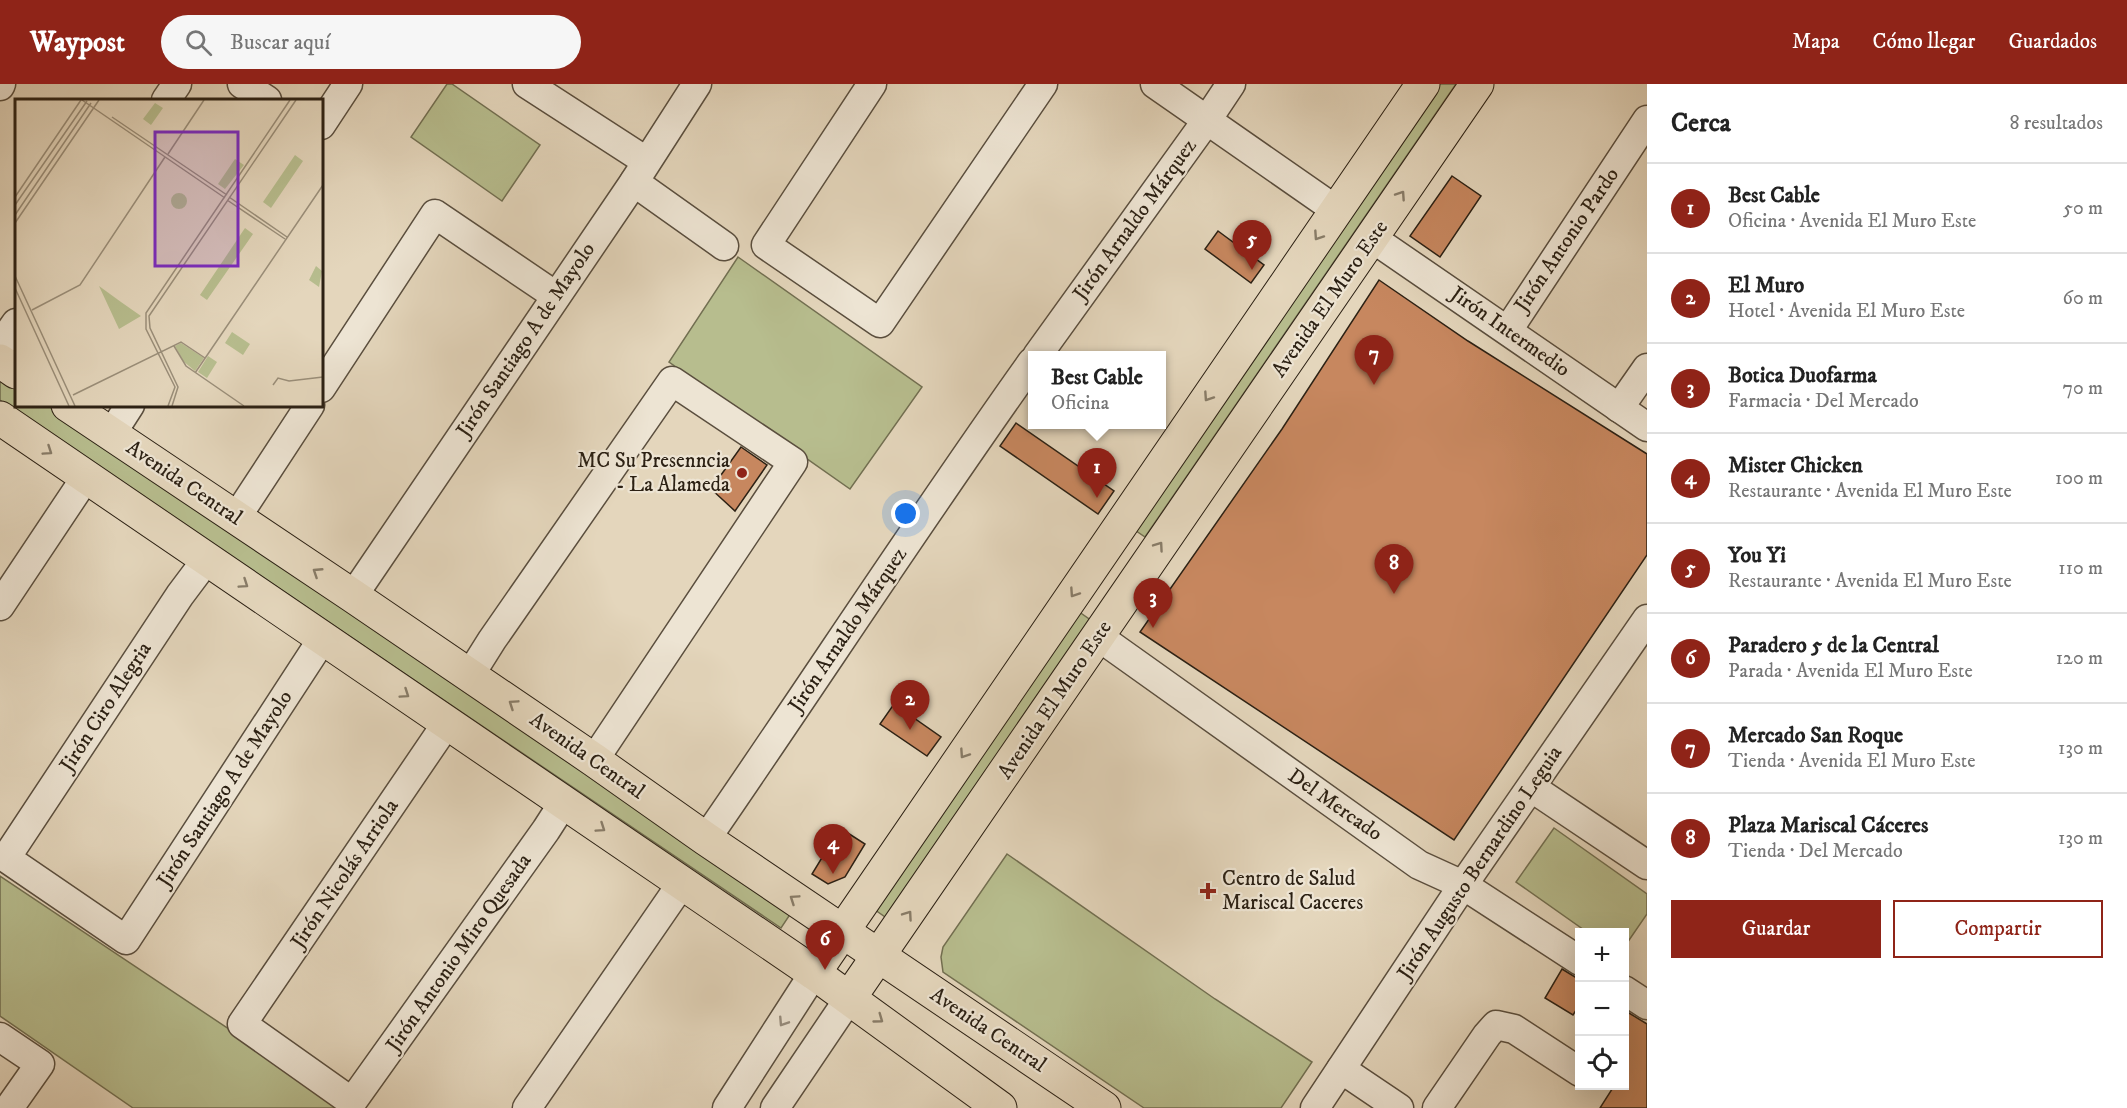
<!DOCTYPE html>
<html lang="es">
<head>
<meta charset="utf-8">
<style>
  body { margin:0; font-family:"IM FELL DW Pica",serif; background:#f6f6f6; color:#222 }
  .controls { position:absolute; right:18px; bottom:18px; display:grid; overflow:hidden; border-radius:0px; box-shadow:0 6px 24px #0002 }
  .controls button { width:54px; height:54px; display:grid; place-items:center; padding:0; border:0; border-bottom:2px solid #e0e0e0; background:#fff; color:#222; font:30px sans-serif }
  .you { position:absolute; left:906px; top:430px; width:21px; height:21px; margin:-15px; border:4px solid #fff; border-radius:50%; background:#1a73e8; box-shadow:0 0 0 9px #1a73e833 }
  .badge { display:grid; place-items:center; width:39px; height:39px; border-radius:50%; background:#8f2418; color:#fff; font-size:20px; font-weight:700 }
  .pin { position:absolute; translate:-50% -50px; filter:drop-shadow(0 2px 3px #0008) }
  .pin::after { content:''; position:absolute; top:32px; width:21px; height:18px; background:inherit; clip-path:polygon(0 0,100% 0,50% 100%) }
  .popup { position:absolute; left:1028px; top:267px; width:138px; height:78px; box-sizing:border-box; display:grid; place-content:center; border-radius:0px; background:#fff; filter:drop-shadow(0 2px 4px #0005); font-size:20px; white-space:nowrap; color:#767676 }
  .popup b { font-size:22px; color:#222 }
  .popup::after { content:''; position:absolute; left:50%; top:100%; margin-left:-12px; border:12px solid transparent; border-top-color:#fff }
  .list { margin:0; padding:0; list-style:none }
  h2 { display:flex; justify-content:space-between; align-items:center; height:78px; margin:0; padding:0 24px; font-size:26px }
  h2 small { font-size:20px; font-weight:400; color:#767676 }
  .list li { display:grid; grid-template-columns:39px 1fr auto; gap:18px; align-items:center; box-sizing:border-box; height:90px; padding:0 24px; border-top:2px solid #e0e0e0 }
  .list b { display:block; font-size:22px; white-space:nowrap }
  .list p { margin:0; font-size:20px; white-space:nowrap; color:#767676 }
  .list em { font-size:20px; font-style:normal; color:#767676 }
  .actions { display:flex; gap:12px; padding:18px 24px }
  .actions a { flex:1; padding:14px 0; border:2px solid #8f2418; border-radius:0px; text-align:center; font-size:21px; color:#8f2418 }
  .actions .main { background:#8f2418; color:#fff }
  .icon { flex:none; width:33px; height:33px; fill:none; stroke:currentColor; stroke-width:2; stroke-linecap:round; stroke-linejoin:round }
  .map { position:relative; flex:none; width:1647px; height:1024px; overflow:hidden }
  header { display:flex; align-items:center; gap:36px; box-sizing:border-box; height:84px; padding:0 30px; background:#8f2418; color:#fff }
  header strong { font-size:28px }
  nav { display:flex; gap:33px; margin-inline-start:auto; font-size:21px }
  .search { width:420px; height:54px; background:#f6f6f6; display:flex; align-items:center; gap:15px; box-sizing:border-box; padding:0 21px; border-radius:33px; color:#767676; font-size:22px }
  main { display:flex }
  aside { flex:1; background:#fff }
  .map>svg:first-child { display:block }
  .green { fill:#b7bd8e; stroke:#726f51; stroke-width:1.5 }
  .building { fill:#c7875f; stroke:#2c2114; stroke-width:1.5 }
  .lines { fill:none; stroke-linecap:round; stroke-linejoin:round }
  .minor-casing { stroke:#5a4e3e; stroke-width:31 }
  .major-casing { stroke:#2c2114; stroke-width:35 }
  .minor { stroke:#ede4d3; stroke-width:28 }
  .major { stroke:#e4d6bc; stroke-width:33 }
  .oneway { stroke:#887c68 }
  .oneway2 { stroke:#968c7d }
  .poi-dot { fill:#8f2418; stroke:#ede4d3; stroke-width:2 }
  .labels { text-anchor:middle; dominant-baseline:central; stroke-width:4.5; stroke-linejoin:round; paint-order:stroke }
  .street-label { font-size:21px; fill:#2c2114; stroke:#ede4d3 }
  .poi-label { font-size:21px; fill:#2c2114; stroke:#ede4d3; text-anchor:end }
  .inset-road { fill:none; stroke:#9a8e79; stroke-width:1.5 }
  .view { fill:#7b2cbf; fill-opacity:0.15; stroke:#7b2cbf; stroke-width:3 }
  .inset-edge { fill:none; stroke:#2c2114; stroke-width:3 }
</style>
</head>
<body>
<header>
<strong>Waypost</strong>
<div class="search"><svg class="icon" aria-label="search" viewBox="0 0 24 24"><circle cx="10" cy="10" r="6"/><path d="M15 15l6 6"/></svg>Buscar aquí</div>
<nav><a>Mapa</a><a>Cómo llegar</a><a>Guardados</a></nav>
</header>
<main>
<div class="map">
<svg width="1647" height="1024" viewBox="0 0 1647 1024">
  <rect width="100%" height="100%" fill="#e4d6bc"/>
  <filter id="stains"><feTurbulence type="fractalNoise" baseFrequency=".00333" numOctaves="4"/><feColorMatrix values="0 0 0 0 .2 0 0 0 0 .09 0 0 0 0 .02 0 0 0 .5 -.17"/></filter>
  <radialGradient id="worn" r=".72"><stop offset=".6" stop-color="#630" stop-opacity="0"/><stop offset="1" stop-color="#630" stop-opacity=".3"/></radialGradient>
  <g class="green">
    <path d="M 447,0 L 452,0 L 540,61 L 502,117 L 411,53 Z"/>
    <path d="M 1436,0 L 1456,0 L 1145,453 L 1132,444 Z"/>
    <path d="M 738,173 L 922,303 L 850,405 L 669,278 Z"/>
    <path d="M 0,289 L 16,300 L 16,321 L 47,321 L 791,829 L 781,844 L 0,316 Z"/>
    <path d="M 1075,525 L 1092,537 L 888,835 L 871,823 Z"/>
    <path d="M 1554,744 L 1647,810 L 1647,830 L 1625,862 L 1624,848 L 1587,848 L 1516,798 Z"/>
    <path d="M 1007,770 L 1215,915 L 1312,978 L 1281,1024 L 1144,1024 L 943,888 L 941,873 L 943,863 Z"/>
    <path d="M 0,792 L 347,1024 L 133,1024 L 0,932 Z"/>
  </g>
  <g class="building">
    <path d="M 1452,92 L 1481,112 L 1440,173 L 1410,152 Z"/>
    <path d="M 1218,147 L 1264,181 L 1251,199 L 1205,165 Z"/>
    <path d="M 1379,196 L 1468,257 L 1647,370 L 1647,471 L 1454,756 L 1140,548 L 1282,345 Z"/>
    <path d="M 1016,339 L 1114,407 L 1098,430 L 1000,362 Z"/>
    <path d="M 741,363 L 767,381 L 735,427 L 711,405 Z"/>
    <path d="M 894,620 L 941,653 L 927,672 L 880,640 Z"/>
    <path d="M 840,744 L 865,760 L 845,793 L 828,800 L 812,790 Z"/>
    <path d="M 1562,885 L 1580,896 L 1580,920 L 1573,931 L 1545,914 Z"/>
    <path d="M 1624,926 L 1647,940 L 1647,1024 L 1600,1024 L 1614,1002 L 1624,1002 Z"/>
  </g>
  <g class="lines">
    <g class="minor-casing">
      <g id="minor">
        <path d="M 242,0 L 267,16"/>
        <path d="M 527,0 L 646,77"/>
        <path d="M 872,0 L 766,161 L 880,239 L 1043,0"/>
        <path d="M 1155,0 L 1336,126"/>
        <path d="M 0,2 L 1,0"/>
        <path d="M 166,16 L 177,0"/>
        <path d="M 321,41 L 348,0"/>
        <path d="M 634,98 L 724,162"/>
        <path d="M 1372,154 L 1647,343"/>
        <path d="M 1508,246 L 1647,36"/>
        <path d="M 0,262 L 16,239"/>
        <path d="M 1037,272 L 1207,36 L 1231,0"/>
        <path d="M 321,304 L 435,130 L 556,212"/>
        <path d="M 1619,324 L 1647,284"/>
        <path d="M 112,349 L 130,321"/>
        <path d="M 236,434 L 310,321"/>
        <path d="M 207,475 L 180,511 L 6,774 L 126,856 L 323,554"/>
        <path d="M 353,512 L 634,98 L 697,0"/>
        <path d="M 0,522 L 86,393"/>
        <path d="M 1099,553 L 1419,781 L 1463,801 L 1580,877"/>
        <path d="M 470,591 L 492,556 L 672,297 L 793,378 L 594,676"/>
        <path d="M 447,639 L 242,940 L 352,1018 L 546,746 L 564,718"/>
        <path d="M 1532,704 L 1647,781"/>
        <path d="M 706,755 C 815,597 920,435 1032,278"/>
        <path d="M 1624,906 L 1647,921"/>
        <path d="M 0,953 L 40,980 L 9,1024"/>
        <path d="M 1341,985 L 1399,1024"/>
        <path d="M 527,1024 L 682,799"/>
        <path d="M 727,1024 L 814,889"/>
        <path d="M 775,1024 L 850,913"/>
        <path d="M 1315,1024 L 1463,801 L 1647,535"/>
        <path d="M 1437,1024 L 1487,951 L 1496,941 L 1514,945 L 1580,988"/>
      </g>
    </g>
    <g class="major-casing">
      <g id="major">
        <path d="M 0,277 L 16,288"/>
        <path d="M 68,321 L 353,512 L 594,676 L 706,755 L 1104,1024"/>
        <path d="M 0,334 L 814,889 L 1000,1024"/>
        <path d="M 814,889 L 1423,0"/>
        <path d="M 850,913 L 1477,0"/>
      </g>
    </g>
    <use href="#minor" class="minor"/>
    <use href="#major" class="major"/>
  </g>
  <defs><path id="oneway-chevron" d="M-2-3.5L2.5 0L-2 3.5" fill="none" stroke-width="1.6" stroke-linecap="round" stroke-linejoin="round" transform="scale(1.5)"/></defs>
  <g class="oneway">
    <use href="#oneway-chevron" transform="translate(1401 111) rotate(-56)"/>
    <use href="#oneway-chevron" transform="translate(1318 152) rotate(124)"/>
    <use href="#oneway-chevron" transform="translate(1208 313) rotate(124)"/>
    <use href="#oneway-chevron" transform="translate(48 367) rotate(34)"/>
    <use href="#oneway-chevron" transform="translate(1159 462) rotate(-55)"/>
    <use href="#oneway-chevron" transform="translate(317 488) rotate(-147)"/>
    <use href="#oneway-chevron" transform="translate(244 500) rotate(34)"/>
    <use href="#oneway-chevron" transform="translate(1074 509) rotate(124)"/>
    <use href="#oneway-chevron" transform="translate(405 610) rotate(34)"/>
    <use href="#oneway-chevron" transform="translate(513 620) rotate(-146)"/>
    <use href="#oneway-chevron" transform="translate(964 670) rotate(124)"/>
    <use href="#oneway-chevron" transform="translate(601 744) rotate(34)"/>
    <use href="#oneway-chevron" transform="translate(794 815) rotate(-146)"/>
    <use href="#oneway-chevron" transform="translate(908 831) rotate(-55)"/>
    <use href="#oneway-chevron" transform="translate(879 935) rotate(36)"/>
  </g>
  <use class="oneway2" href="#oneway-chevron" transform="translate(783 938) rotate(123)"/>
  <g class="poi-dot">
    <circle cx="742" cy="389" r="6"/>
    <path d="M1205 798h6v6h6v6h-6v6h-6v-6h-6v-6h6z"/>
  </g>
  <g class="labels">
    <g class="street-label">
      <text transform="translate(1135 136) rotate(-54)">Jirón Arnaldo Márquez</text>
      <text transform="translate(1567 156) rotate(-56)">Jirón Antonio Pardo</text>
      <text transform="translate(1330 215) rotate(-55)">Avenida El Muro Este</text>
      <text transform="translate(1510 248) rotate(35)">Jirón Intermedio</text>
      <text transform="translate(526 256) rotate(-56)">Jirón Santiago A de Mayolo</text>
      <text transform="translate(184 399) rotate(34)">Avenida Central</text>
      <text transform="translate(848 546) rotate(-56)">Jirón Arnaldo Márquez</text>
      <text transform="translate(1055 616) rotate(-56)">Avenida El Muro Este</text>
      <text transform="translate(106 623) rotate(-57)">Jirón Ciro Alegria</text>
      <text transform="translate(587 672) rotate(35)">Avenida Central</text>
      <text transform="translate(225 705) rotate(-57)">Jirón Santiago A de Mayolo</text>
      <text transform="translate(1335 721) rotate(35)">Del Mercado</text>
      <text transform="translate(1480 779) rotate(-56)">Jirón Augusto Bernardino Leguia</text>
      <text transform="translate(345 790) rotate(-56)">Jirón Nicolás Arriola</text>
      <text transform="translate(459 869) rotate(-55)">Jirón Antonio Miro Quesada</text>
      <text transform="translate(988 946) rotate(34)">Avenida Central</text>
    </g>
    <g class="poi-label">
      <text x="730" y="377">MC Su Presenncia<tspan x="730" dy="24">- La Alameda</tspan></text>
      <text x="1222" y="795" text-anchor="start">Centro de Salud<tspan x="1222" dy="24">Mariscal Caceres</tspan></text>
    </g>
  </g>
  <g transform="translate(15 15)">
    <rect width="308" height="308" fill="#e4d6bc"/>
    <path d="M 140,4 L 148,9 L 136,26 L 128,20 ZM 280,56 L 288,62 L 256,109 L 248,103 ZM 220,60 L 229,66 L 210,90 L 203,85 ZM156 102a8 8 0 1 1 16 0a8 8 0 1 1-16 0ZM 230,129 L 238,135 L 192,201 L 185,196 ZM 301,167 L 307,172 L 304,188 L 294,181 ZM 84,187 L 106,203 L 126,217 L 104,230 ZM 217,233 L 235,245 L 228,256 L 210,244 ZM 166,244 L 189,259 L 180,272 L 168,262 L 160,247 ZM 193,257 L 202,263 L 192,279 L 183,273 Z" fill="#b7bd8e"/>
    <path class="inset-road" d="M 67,1 L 210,99M 97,18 L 212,96M 153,55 L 189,1M 0,98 L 66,1M 214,98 L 272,138M 212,101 L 270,140M 0,106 L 72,2M 0,116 L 76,4M 0,124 L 84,1M 0,177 L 60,307M 0,189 L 54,307M 17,211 L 65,186 L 150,58M 159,247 L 171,267 L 229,307M 180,274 L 308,86M 258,286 L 263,279 L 274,282 L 308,278M 58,296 L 166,243 L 190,259M 153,307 L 160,288 L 131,230 L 131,214 L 275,1M 157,307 L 163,288 L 135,229 L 134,217 L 281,1"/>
    <path class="view" d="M 140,33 L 223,33 L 223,167 L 140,167 Z"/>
    <rect width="308" height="308" class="inset-edge"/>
  </g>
  <rect width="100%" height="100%" filter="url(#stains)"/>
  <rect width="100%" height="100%" fill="url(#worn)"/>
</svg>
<div class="controls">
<button>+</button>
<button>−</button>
<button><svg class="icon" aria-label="locate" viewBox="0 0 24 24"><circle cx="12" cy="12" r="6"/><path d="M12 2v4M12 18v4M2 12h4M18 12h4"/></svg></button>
</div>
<div class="you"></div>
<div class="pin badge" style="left:1097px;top:414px">1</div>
<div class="popup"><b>Best Cable</b>Oficina</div>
<div class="pin badge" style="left:910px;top:646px">2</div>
<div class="pin badge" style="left:1153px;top:544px">3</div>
<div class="pin badge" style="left:833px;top:790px">4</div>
<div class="pin badge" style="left:1252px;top:186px">5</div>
<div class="pin badge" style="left:825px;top:886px">6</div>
<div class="pin badge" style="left:1374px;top:301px">7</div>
<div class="pin badge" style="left:1394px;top:510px">8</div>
</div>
<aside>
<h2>Cerca<small>8 resultados</small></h2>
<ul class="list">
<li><span class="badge">1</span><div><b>Best Cable</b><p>Oficina · Avenida El Muro Este</p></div><em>50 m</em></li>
<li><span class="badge">2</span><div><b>El Muro</b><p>Hotel · Avenida El Muro Este</p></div><em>60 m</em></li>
<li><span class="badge">3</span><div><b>Botica Duofarma</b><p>Farmacia · Del Mercado</p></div><em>70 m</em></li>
<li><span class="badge">4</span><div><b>Mister Chicken</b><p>Restaurante · Avenida El Muro Este</p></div><em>100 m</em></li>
<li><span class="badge">5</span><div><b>You Yi</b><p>Restaurante · Avenida El Muro Este</p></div><em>110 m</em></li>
<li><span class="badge">6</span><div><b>Paradero 5 de la Central</b><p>Parada · Avenida El Muro Este</p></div><em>120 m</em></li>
<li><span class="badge">7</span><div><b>Mercado San Roque</b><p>Tienda · Avenida El Muro Este</p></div><em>130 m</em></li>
<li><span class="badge">8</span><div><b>Plaza Mariscal Cáceres</b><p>Tienda · Del Mercado</p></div><em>130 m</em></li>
</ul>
<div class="actions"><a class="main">Guardar</a><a>Compartir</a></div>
</aside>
</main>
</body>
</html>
